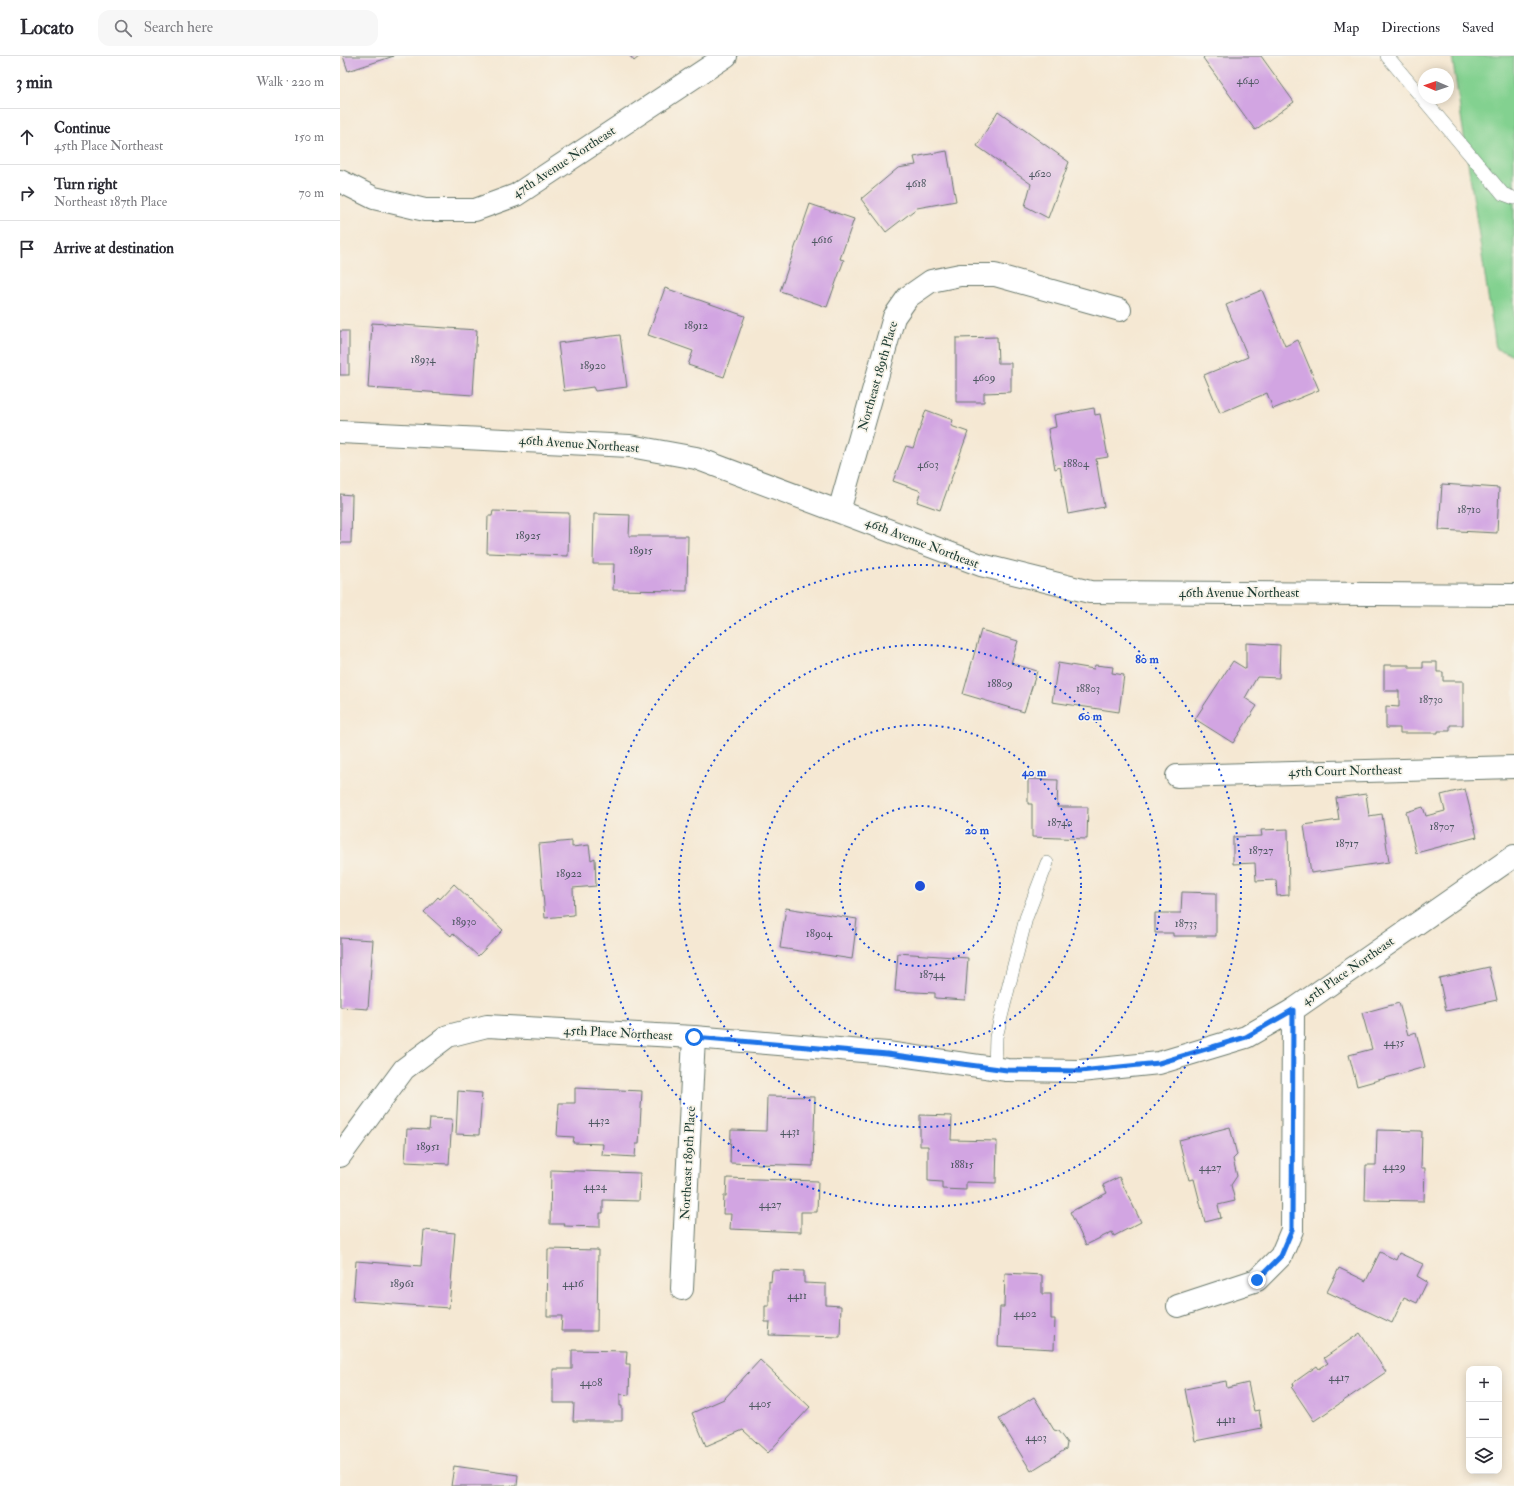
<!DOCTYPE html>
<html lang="en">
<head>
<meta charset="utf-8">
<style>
  body { margin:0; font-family:"IM FELL Double Pica",serif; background:#f7f7f7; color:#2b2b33 }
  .controls { position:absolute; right:12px; bottom:12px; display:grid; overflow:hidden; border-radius:8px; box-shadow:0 2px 10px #0003 }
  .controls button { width:36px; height:36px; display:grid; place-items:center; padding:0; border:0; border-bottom:1px solid #e1e1e2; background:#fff; color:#2b2b33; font:20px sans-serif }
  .compass { position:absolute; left:1078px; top:12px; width:36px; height:36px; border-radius:50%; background:#fff; box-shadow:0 2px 10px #0003; rotate:272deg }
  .stop { position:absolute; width:12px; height:12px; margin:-9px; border:3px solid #1a73e8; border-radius:50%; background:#fff }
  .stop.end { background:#1a73e8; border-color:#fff; box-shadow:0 1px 4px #0008 }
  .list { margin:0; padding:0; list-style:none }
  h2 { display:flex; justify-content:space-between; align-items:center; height:52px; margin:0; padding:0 16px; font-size:17px }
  h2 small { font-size:13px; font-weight:400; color:#7c7c81 }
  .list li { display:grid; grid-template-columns:26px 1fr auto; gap:12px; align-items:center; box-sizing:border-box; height:56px; padding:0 16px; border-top:1px solid #e1e1e2 }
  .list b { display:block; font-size:15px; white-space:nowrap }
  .list p { margin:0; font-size:13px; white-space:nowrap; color:#7c7c81 }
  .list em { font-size:13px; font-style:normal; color:#7c7c81 }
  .icon { flex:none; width:22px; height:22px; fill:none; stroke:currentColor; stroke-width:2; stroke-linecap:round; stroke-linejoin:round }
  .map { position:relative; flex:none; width:1174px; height:1430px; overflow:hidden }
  header { display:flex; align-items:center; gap:24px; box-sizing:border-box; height:56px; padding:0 20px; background:#fff; border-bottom:1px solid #e1e1e2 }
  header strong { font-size:19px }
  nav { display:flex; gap:22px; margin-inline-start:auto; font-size:14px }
  .search { width:280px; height:36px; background:#f7f7f7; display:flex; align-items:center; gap:10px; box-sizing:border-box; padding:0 14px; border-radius:12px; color:#7c7c81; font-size:15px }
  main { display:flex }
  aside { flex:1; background:#fff }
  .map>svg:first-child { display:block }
  .green { fill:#83d190; stroke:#518762 }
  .building { fill:#d2a5e2 }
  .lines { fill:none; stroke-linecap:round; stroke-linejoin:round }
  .service-casing { stroke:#6a796c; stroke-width:14 }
  .minor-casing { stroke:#6a796c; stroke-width:24 }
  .service { stroke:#fff; stroke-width:13 }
  .minor { stroke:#fff; stroke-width:22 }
  .route { stroke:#1a73e8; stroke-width:5 }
  .ring { fill:none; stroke:#1d4ed8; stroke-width:2; stroke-dasharray:2 4 }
  .labels { text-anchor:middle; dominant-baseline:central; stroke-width:3.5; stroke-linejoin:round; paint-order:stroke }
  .number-label { font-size:11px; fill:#4c5760 }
  .street-label { font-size:13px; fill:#1f3d34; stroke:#f7f3e8 }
  .centre { fill:#1d4ed8; stroke:#f7f3e8; stroke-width:2 }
  .ring-label { font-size:12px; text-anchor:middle; font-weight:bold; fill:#1d4ed8; stroke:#f7f3e8; stroke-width:3.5; stroke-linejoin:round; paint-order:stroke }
</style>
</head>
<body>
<header>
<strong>Locato</strong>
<div class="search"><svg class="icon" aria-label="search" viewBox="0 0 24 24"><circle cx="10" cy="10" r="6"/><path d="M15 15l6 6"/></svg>Search here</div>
<nav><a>Map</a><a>Directions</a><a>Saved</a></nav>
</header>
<main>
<aside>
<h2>3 min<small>Walk · 220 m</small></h2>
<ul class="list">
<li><svg class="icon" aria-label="ahead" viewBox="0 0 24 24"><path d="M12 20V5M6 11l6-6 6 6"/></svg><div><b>Continue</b><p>45th Place Northeast</p></div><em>150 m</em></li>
<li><svg class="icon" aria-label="right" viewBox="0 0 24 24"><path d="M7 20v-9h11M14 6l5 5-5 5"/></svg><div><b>Turn right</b><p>Northeast 187th Place</p></div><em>70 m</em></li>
<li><svg class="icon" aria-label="arrive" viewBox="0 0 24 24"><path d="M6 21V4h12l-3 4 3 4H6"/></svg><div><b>Arrive at destination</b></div></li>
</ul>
</aside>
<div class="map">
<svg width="1174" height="1430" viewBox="0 0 1174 1430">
  <rect width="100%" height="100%" fill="#f7f3e8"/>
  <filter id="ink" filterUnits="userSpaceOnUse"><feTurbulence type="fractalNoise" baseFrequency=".025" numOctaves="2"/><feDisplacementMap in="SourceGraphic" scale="8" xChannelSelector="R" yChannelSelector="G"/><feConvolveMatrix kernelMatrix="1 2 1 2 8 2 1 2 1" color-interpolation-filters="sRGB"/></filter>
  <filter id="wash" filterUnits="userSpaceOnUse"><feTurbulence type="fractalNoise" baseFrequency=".012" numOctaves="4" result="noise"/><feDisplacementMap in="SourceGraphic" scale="16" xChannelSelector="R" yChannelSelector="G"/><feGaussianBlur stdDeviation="0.9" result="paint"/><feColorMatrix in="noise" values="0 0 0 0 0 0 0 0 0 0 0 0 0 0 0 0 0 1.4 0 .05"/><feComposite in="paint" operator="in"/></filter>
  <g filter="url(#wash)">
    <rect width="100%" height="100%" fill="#f5e8d3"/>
    <path class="green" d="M 1112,0 L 1174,0 L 1174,299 L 1156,293 Z"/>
    <g id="blocks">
      <g class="building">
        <path d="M 3,0 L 54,0 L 8,15 Z"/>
        <path d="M 290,0 L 300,0 L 294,5 Z"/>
        <path d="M 865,0 L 921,0 L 954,46 L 915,74 L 863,2 Z"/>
        <path d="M 658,55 L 729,106 L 708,162 L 685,150 L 691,128 L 637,90 Z"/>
        <path d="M 607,95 L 616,145 L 577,152 L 546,176 L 521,143 L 558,112 L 576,109 L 574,101 Z"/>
        <path d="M 470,148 L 514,163 L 500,203 L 504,204 L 487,251 L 440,235 Z"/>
        <path d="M 325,232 L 405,260 L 384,321 L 348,309 L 353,295 L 308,279 Z"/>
        <path d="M 922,234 L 945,290 L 958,284 L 979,334 L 933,353 L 927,337 L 880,357 L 864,319 L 908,301 L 886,249 Z"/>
        <path d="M 32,267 L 137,274 L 133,339 L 28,332 Z"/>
        <rect x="0" y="275" width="9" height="44"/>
        <path d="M 280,279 L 287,331 L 255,335 L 253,331 L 224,335 L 218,287 Z"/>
        <path d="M 657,281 L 658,307 L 671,307 L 671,336 L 644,337 L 644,346 L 616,346 L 616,282 Z"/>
        <path d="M 754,352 L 755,359 L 760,358 L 768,401 L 756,403 L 764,451 L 728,458 L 720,411 L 715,413 L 708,373 L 716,371 L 714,359 Z"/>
        <path d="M 586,354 L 613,364 L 611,370 L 628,376 L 600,454 L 577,446 L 581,435 L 553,425 L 566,390 L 573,392 Z"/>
        <path d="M 1102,428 L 1159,432 L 1157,477 L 1099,474 Z"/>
        <path d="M 0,438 L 12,439 L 11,487 L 0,487 Z"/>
        <path d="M 153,455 L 229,457 L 228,500 L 147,497 L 148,460 L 152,460 Z"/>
        <path d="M 254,458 L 290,459 L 289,480 L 348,480 L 347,535 L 273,534 L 274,508 L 253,508 Z"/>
        <path d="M 641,574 L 678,585 L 671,607 L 697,615 L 684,656 L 623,638 Z"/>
        <path d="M 906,587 L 940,589 L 939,622 L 917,621 L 905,642 L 917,650 L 893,687 L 855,663 L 893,605 L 906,613 Z"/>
        <path d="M 1083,606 L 1097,606 L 1097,616 L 1103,616 L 1103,625 L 1123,625 L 1123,669 L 1110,669 L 1110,675 L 1098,675 L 1098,677 L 1060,677 L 1060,672 L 1046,672 L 1046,650 L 1059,651 L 1059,635 L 1044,635 L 1044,609 L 1069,609 L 1069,612 L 1083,612 Z"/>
        <path d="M 718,607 L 754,613 L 755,609 L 773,611 L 772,617 L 784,619 L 779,656 L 712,646 Z"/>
        <path d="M 688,723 L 718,724 L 717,751 L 748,751 L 747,783 L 692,781 L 692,748 L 688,748 Z"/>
        <path d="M 1125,733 L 1137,781 L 1076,797 L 1066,756 L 1083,751 L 1086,760 L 1105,755 L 1101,739 Z"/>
        <path d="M 1026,738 L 1029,760 L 1042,758 L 1049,806 L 971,817 L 964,769 L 999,764 L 996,742 Z"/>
        <path d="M 948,773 L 949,839 L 937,840 L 936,824 L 916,825 L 915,807 L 893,808 L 893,781 L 922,780 L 921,774 Z"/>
        <path d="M 232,785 L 232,791 L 249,789 L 251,804 L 255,802 L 256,830 L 233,832 L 234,859 L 205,862 L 199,788 Z"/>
        <path d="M 114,828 L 163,874 L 138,900 L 113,877 L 111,880 L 84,856 L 98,841 L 100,843 Z"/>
        <path d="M 842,836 L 876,837 L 876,880 L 833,880 L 833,877 L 815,877 L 815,857 L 841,857 Z"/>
        <path d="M 446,852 L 517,863 L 512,903 L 440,892 Z"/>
        <path d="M 0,882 L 33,884 L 28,953 L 0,951 Z"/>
        <path d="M 558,897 L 628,902 L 625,944 L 595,942 L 595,937 L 555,935 Z"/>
        <path d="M 1149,911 L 1157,944 L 1106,955 L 1099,922 Z"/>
        <path d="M 1059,947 L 1068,979 L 1076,976 L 1085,1011 L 1017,1030 L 1009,999 L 1032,993 L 1022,957 Z"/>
        <path d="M 235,1032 L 302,1035 L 299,1088 L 296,1088 L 295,1101 L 262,1099 L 263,1088 L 233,1087 L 234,1081 L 217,1080 L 219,1047 L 235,1047 Z"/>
        <path d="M 118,1035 L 142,1037 L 139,1079 L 116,1078 Z"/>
        <path d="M 427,1040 L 475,1041 L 473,1110 L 390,1107 L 391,1074 L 426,1075 Z"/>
        <path d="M 580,1059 L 612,1060 L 611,1084 L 657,1085 L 656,1127 L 626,1126 L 626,1134 L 602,1133 L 602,1126 L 588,1125 L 588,1090 L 580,1090 Z"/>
        <path d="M 90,1062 L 112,1063 L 109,1108 L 65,1106 L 67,1073 L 89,1074 Z"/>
        <path d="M 890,1071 L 897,1099 L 893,1103 L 897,1120 L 891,1129 L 895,1145 L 878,1149 L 881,1162 L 865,1166 L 854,1123 L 849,1124 L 839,1084 Z"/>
        <path d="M 1037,1074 L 1082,1075 L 1081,1112 L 1085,1112 L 1084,1145 L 1025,1144 L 1026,1109 L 1036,1109 Z"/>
        <path d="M 211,1114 L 300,1117 L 299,1145 L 263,1144 L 263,1157 L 260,1157 L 260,1171 L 224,1170 L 225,1168 L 210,1168 Z"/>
        <path d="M 779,1121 L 801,1166 L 774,1180 L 772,1176 L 746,1189 L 730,1156 L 767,1137 L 763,1129 Z"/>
        <path d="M 387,1122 L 478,1125 L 477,1156 L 461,1156 L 461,1176 L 390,1173 L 391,1158 L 383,1158 L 384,1140 L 386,1140 Z"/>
        <path d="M 84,1174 L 115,1177 L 109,1252 L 13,1245 L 16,1205 L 81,1210 Z"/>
        <path d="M 208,1193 L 258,1194 L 257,1275 L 221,1275 L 222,1260 L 207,1260 Z"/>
        <path d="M 1040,1196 L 1056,1204 L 1059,1197 L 1083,1208 L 1077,1220 L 1087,1226 L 1077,1247 L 1064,1241 L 1052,1267 L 987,1236 L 999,1212 L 1026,1225 Z"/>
        <path d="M 432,1214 L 464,1215 L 464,1227 L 486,1228 L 486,1249 L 501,1250 L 500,1281 L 429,1279 L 430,1266 L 425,1266 L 425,1250 L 429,1250 L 429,1225 L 431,1226 Z"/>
        <path d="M 665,1217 L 702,1219 L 702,1238 L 711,1238 L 711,1263 L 715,1263 L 714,1293 L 658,1290 L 660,1251 L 664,1251 Z"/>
        <path d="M 1020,1277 L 1046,1316 L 974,1365 L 952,1332 L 954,1330 L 953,1327 L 977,1310 L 979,1313 L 988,1307 L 984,1302 Z"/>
        <path d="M 232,1294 L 287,1295 L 286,1308 L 290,1308 L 289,1339 L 280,1338 L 280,1350 L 282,1350 L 282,1365 L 233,1365 L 234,1347 L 213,1347 L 213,1313 L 232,1313 Z"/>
        <path d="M 420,1304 L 470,1351 L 428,1397 L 403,1374 L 366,1390 L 352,1357 L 384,1343 Z"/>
        <path d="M 886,1325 L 887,1332 L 908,1327 L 914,1355 L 919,1354 L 922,1372 L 855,1385 L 845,1333 Z"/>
        <path d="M 694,1341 L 714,1374 L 718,1375 L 727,1387 L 726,1393 L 691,1415 L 659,1363 Z"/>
        <path d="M 114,1410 L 178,1419 L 177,1430 L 111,1430 Z"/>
      </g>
    </g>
  </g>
  <g filter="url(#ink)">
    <use href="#blocks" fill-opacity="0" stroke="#6a796c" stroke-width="1"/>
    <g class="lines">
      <g class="service-casing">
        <g id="service">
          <path d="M 1047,0 L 1163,138 L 1174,142"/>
          <path d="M 655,1012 L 656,981 L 666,941 L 686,862 L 707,807"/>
        </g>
      </g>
      <g class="minor-casing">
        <g id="minor">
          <path d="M 0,125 L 34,142 L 85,154 L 135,154 L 176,139 L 386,0"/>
          <path d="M 0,376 L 290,390 L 356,402 L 641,509 L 750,536 L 1174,539"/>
          <path d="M 499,455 L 554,261 L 568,241 L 591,225 L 620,219 L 655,219 L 780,254"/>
          <path d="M 837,720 L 1174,711"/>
          <path d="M 0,1100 L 64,1013 L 108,980 L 147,970 L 354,981 L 547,997 L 667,1014 L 740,1015 L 819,1007 L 906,981 L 953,954 L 1174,800"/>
          <path d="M 342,1233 L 354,981"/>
          <path d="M 838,1250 L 917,1224 L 941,1200 L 952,1174 L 953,954"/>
        </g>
      </g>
      <use href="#service" class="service"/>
      <use href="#minor" class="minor"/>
    </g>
  </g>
  <g class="lines" filter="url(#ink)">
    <path class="route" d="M 354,981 L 547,998 L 667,1014 L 740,1015 L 819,1007 L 906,981 L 953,954 L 952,1174 L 941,1200 L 917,1224"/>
  </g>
  <g class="ring">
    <circle cx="580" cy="830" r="80"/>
    <circle cx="580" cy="830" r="161"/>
    <circle cx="580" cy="830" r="241"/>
    <circle cx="580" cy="830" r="321"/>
  </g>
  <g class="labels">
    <g class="number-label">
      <text x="908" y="24">4640</text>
      <text x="700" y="117">4620</text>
      <text x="576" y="127">4618</text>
      <text x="482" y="183">4616</text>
      <text x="356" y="269">18912</text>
      <text x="83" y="303">18934</text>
      <text x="253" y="309">18920</text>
      <text x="644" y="321">4609</text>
      <text x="736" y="407">18804</text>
      <text x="588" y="408">4603</text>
      <text x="1129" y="453">18710</text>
      <text x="188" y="479">18925</text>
      <text x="301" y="494">18915</text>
      <text x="660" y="627">18809</text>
      <text x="748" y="632">18803</text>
      <text x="1091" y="643">18730</text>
      <text x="720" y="766">18740</text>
      <text x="1102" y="770">18707</text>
      <text x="1007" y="787">18717</text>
      <text x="921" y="794">18727</text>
      <text x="229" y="817">18922</text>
      <text x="124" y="865">18930</text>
      <text x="846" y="867">18733</text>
      <text x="479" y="877">18904</text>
      <text x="592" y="918">18744</text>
      <text x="1054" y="986">4435</text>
      <text x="259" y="1064">4432</text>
      <text x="450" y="1075">4431</text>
      <text x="88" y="1090">18951</text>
      <text x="622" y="1108">18815</text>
      <text x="1054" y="1110">4429</text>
      <text x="870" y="1111">4427</text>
      <text x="255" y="1130">4424</text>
      <text x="430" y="1148">4427</text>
      <text x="62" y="1227">18961</text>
      <text x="233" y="1227">4416</text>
      <text x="457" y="1239">4411</text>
      <text x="685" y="1257">4402</text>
      <text x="999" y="1321">4417</text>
      <text x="251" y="1326">4408</text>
      <text x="420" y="1347">4405</text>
      <text x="886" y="1363">4411</text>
      <text x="696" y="1381">4403</text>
    </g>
    <g class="street-label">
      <text transform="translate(224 106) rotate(-33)">47th Avenue Northeast</text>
      <text transform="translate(538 320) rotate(-74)">Northeast 189th Place</text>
      <text transform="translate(239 388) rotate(4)">46th Avenue Northeast</text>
      <text transform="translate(582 487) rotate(21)">46th Avenue Northeast</text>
      <text x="899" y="537">46th Avenue Northeast</text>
      <text transform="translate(1005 715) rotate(-1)">45th Court Northeast</text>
      <text transform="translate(1008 915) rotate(-35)">45th Place Northeast</text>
      <text transform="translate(278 977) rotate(3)">45th Place Northeast</text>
      <text transform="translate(348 1107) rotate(-87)">Northeast 189th Place</text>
    </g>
  </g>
  <circle cx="580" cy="830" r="6" class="centre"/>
  <g class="ring-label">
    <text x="807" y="607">80 m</text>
    <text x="750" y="664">60 m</text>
    <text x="694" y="720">40 m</text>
    <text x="637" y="778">20 m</text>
  </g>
</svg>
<div class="controls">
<button>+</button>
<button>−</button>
<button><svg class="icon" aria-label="layers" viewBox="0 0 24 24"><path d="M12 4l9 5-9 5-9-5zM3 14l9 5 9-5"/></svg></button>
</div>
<svg class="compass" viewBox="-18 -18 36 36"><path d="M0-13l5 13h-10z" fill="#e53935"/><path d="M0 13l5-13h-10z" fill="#7c7c81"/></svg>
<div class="stop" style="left:354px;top:981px"></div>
<div class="stop end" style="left:917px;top:1224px"></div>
</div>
</main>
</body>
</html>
